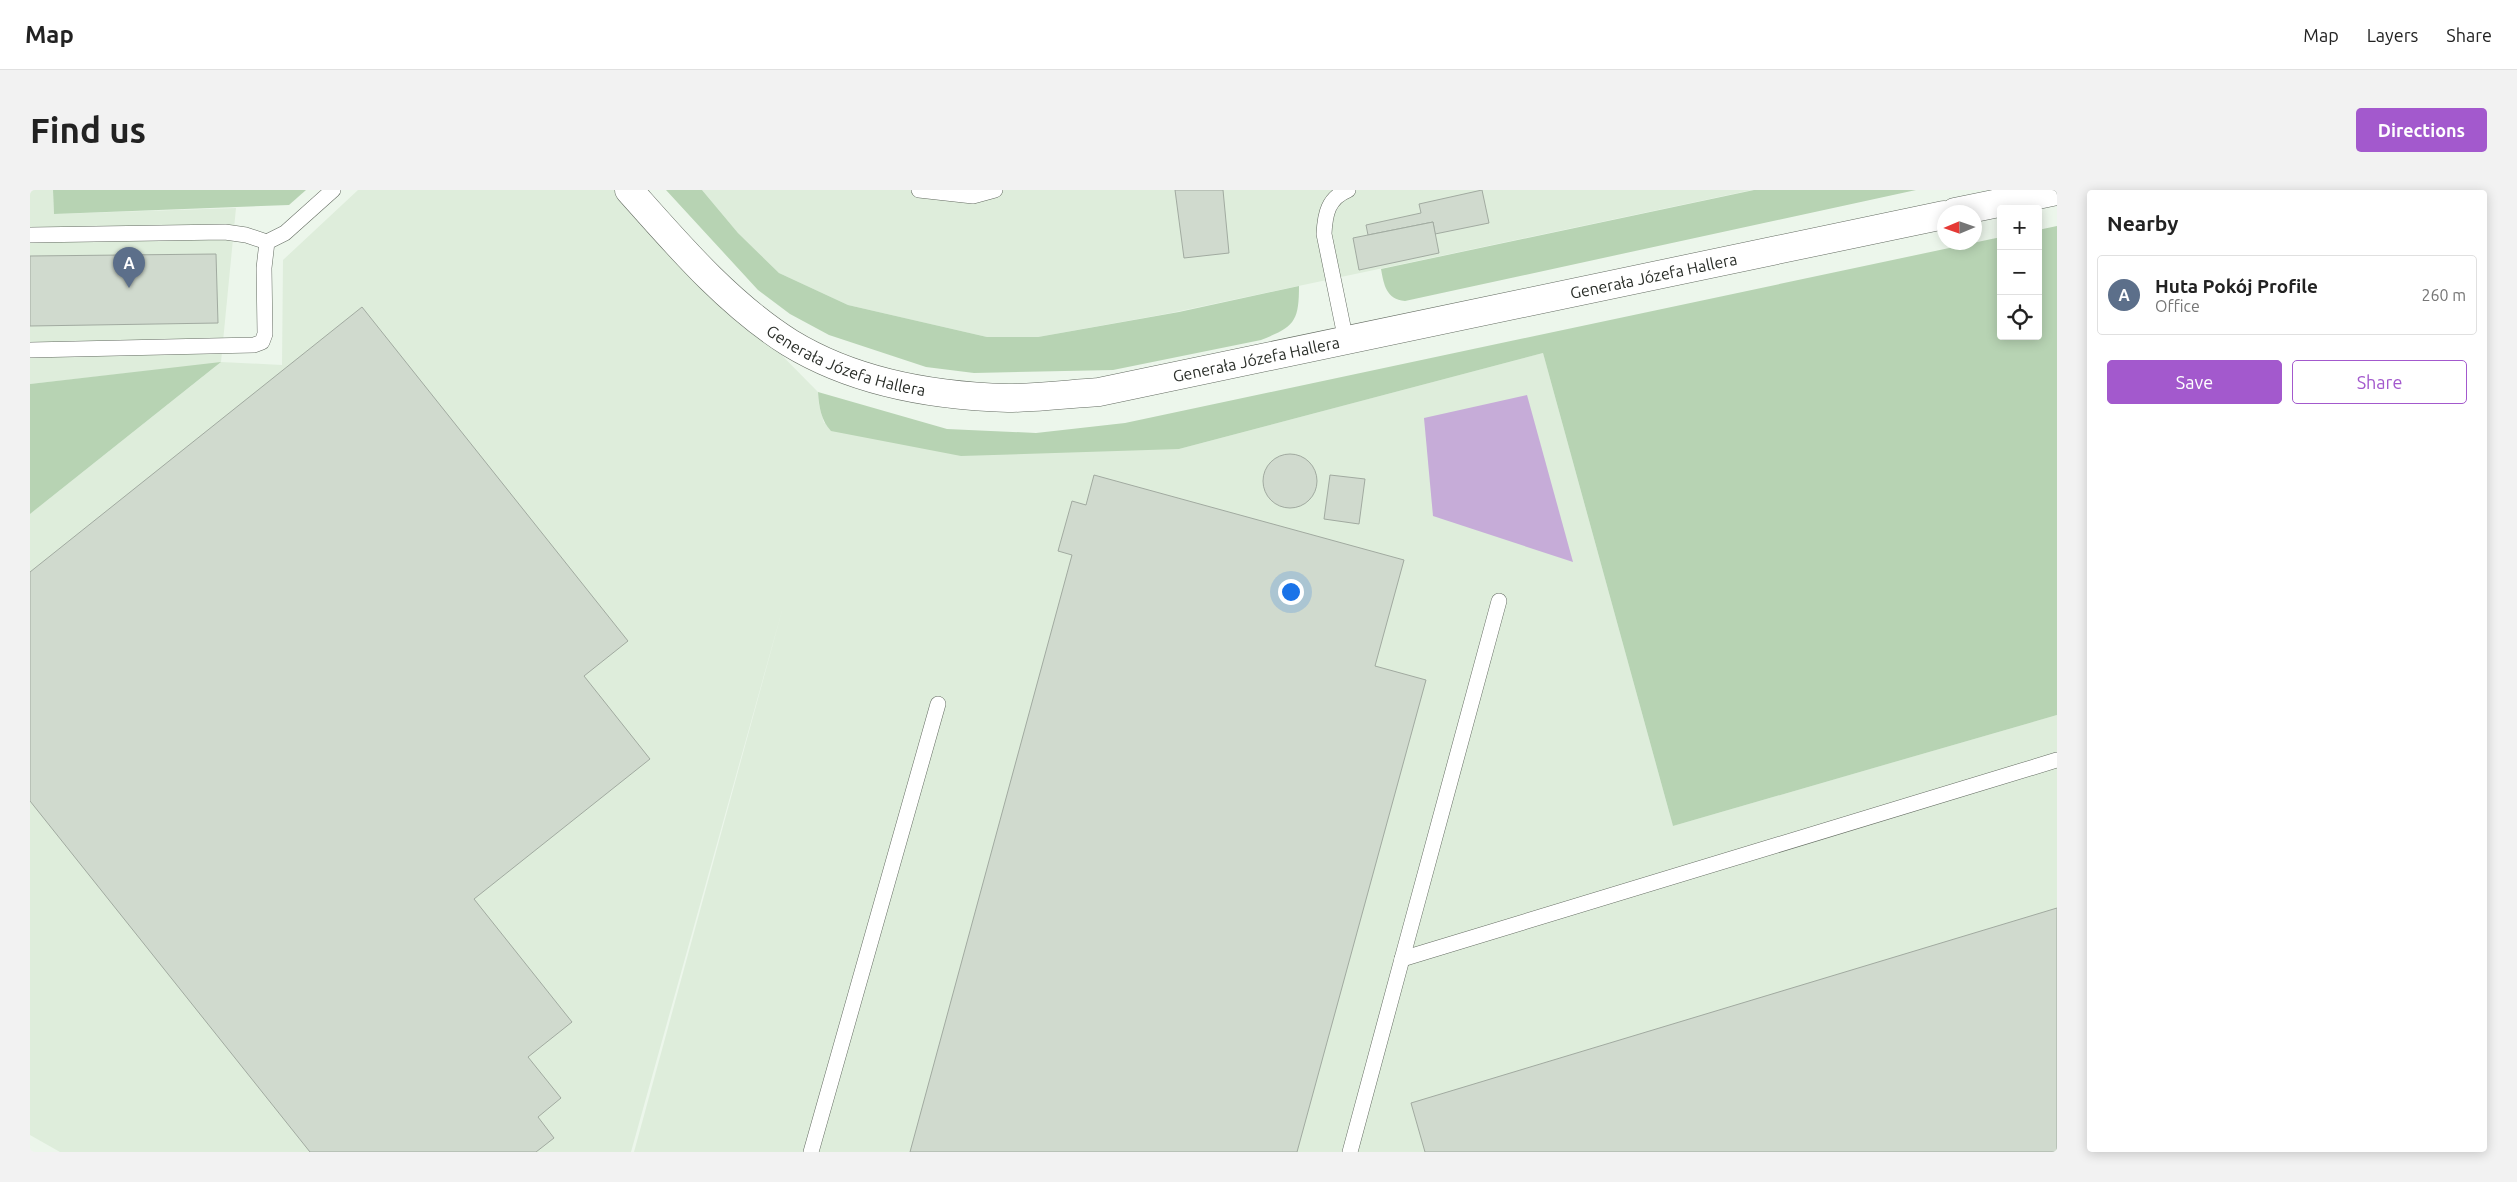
<!DOCTYPE html>
<html lang="en">
<head>
<meta charset="utf-8">
<style>
  body { margin:0; font-family:Ubuntu,sans-serif; background:#f2f2f2; color:#222 }
  .controls { position:absolute; right:15px; top:15px; display:grid; overflow:hidden; border-radius:5px; box-shadow:0 2px 12px #0003 }
  .controls button { width:45px; height:45px; display:grid; place-items:center; padding:0; border:0; border-bottom:1px solid #e0e0e0; background:#fff; color:#222; font:25px sans-serif }
  .compass { position:absolute; left:1907px; top:15px; width:45px; height:45px; border-radius:50%; background:#fff; box-shadow:0 2px 12px #0003; rotate:268deg }
  .you { position:absolute; left:1260px; top:401px; width:18px; height:18px; margin:-12px; border:4px solid #fff; border-radius:50%; background:#1a73e8; box-shadow:0 0 0 8px #1a73e833 }
  .badge { display:grid; place-items:center; width:32px; height:32px; border-radius:50%; background:#a359cd; color:#fff; font-size:16px; font-weight:700 }
  .pin { position:absolute; translate:-50% -41px; filter:drop-shadow(0 1px 2px #0008) }
  .pin::after { content:''; position:absolute; top:26px; width:18px; height:15px; background:inherit; clip-path:polygon(0 0,100% 0,50% 100%) }
  .list { margin:0; padding:0; list-style:none }
  h2 { display:flex; justify-content:space-between; align-items:center; height:65px; margin:0; padding:0 20px; font-size:21px }
  h2 small { font-size:16px; font-weight:400; color:#767676 }
  .list li { display:grid; grid-template-columns:32px 1fr auto; gap:15px; align-items:center; box-sizing:border-box; height:80px; margin:0 10px 10px; padding:0 10px; border:1px solid #e0e0e0; border-radius:5px }
  .list b { display:block; font-size:19px; white-space:nowrap }
  .list p { margin:0; font-size:16px; white-space:nowrap; color:#767676 }
  .list em { font-size:16px; font-style:normal; color:#767676 }
  .actions { display:flex; gap:10px; padding:15px 20px }
  .actions a { flex:1; padding:11px 0; border:1px solid #a359cd; border-radius:5px; text-align:center; font-size:18px; color:#a359cd }
  .actions .main { background:#a359cd; color:#fff }
  .icon { flex:none; width:28px; height:28px; fill:none; stroke:currentColor; stroke-width:2; stroke-linecap:round; stroke-linejoin:round }
  .map { position:relative; flex:none; width:2027px; height:962px; overflow:hidden; border-radius:5px }
  header { display:flex; align-items:center; gap:30px; box-sizing:border-box; height:70px; padding:0 25px; background:#fff; border-bottom:1px solid #e0e0e0 }
  header strong { font-size:24px }
  nav { display:flex; gap:28px; margin-inline-start:auto; font-size:18px }
  .intro { display:flex; align-items:center; justify-content:space-between; box-sizing:border-box; height:120px; padding:0 30px }
  h1 { margin:0; font-size:35px }
  .button { padding:12px 22px; border-radius:5px; background:#a359cd; color:#fff; font-size:18px; font-weight:700 }
  main { display:flex; gap:30px; padding:0 30px }
  aside { flex:1; background:#fff; border-radius:5px; box-shadow:0 2px 12px #0003 }
  .map>svg:first-child { display:block }
  .built { fill:#deeddb }
  .green { fill:#b7d3b3 }
  .water { fill:#c6acd8 }
  .building { fill:#d0dace; stroke:#a1aaa0 }
  .lines { fill:none; stroke-linecap:round; stroke-linejoin:round }
  .lane-casing { stroke:#646c62; stroke-width:16 }
  .street-casing { stroke:#646c62; stroke-width:29 }
  .lane { stroke:#fff; stroke-width:15 }
  .street { stroke:#fff; stroke-width:28 }
  .labels { text-anchor:middle; dominant-baseline:central; stroke-width:5; stroke-linejoin:round; paint-order:stroke }
  .street-label { font-size:16px; fill:#2a2e29; stroke:#ecf6eb }
</style>
</head>
<body>
<header>
<strong>Map</strong>
<nav><a>Map</a><a>Layers</a><a>Share</a></nav>
</header>
<div class="intro"><h1>Find us</h1><a class="button">Directions</a></div>
<main>
<div class="map">
<svg width="2027" height="962" viewBox="0 0 2027 962">
  <rect width="100%" height="100%" fill="#ecf6eb"/>
  <g class="built">
    <path d="M 0,0 L 23,0 L 24,24 L 206,18 L 191,172 L 252,175 L 253,70 L 328,0 L 589,0 L 788,202 L 789,215 L 794,233 L 1149,259 L 1513,163 L 1643,636 L 2027,525 L 2027,962 L 604,962 L 753,417 L 601,962 L 30,962 L 0,945 L 0,324 L 190,173 L 0,194 Z"/>
    <path d="M 672,0 L 1722,0 L 1141,123 L 1008,147 L 957,147 L 818,115 L 749,83 L 708,43 Z"/>
  </g>
  <g class="green">
    <path d="M 23,0 L 276,0 L 259,15 L 24,24 Z"/>
    <path d="M 636,0 L 672,0 L 708,43 L 749,83 L 818,115 L 957,147 L 1008,147 L 1149,122 L 1269,96 C 1269,132 1264,137 1231,150 L 1083,180 L 944,183 L 896,177 L 799,145 L 760,124 L 728,100 Z"/>
    <path d="M 1724,0 L 1886,0 L 1375,111 C 1356,109 1354,95 1351,79 Z"/>
    <path d="M 2027,36 L 2027,525 L 1643,636 L 1513,163 L 1149,259 L 931,266 L 801,241 C 791,230 789,217 788,202 L 917,239 L 1006,243 L 1095,233 L 1971,47 L 1971,146 L 2008,146 L 2008,40 Z"/>
    <path d="M 191,172 L 0,324 L 0,194 Z"/>
  </g>
  <path class="water" d="M 1497,205 L 1543,372 L 1403,326 L 1394,228 Z"/>
  <g class="building">
    <path d="M 1145,0 L 1193,0 L 1199,63 L 1154,68 Z"/>
    <path d="M 1452,0 L 1459,33 L 1405,44 L 1403,32 L 1338,45 L 1336,35 L 1391,23 L 1389,14 Z"/>
    <path d="M 1403,32 L 1409,63 L 1329,80 L 1323,48 Z"/>
    <path d="M 186,64 L 188,133 L 0,136 L 0,66 Z"/>
    <path d="M 332,117 L 598,451 L 554,486 L 620,569 L 444,709 L 542,832 L 498,867 L 531,908 L 508,927 L 524,948 L 506,962 L 280,962 L 0,611 L 0,382 Z"/>
    <circle cx="1260" cy="291" r="27"/>
    <path d="M 1064,285 L 1374,370 L 1345,476 L 1396,490 L 1267,962 L 880,962 L 1042,365 L 1028,361 L 1042,311 L 1056,315 Z"/>
    <path d="M 1300,285 L 1335,289 L 1329,334 L 1294,329 Z"/>
    <path d="M 2027,718 L 2027,962 L 1395,962 L 1381,913 Z"/>
  </g>
  <g class="lines">
    <g class="lane-casing">
      <g id="lane">
        <path d="M 889,0 L 943,6 L 965,0"/>
        <path d="M 0,45 L 195,42 L 216,45 L 237,52"/>
        <path d="M 1316,151 L 1294,44 C 1295,24 1298,8 1318,0"/>
        <path d="M 0,160 L 224,155 L 232,152 L 235,144 L 234,78 L 237,52 L 255,43 L 303,0"/>
        <path d="M 1372,769 L 1469,411"/>
        <path d="M 781,962 L 908,514"/>
        <path d="M 1320,962 L 1372,769 L 2027,570"/>
      </g>
    </g>
    <g class="street-casing">
      <g id="street">
        <path id="s1" d="M 599,0 C 647,54 698,114 760,153 C 824,192 905,206 978,208 C 1008,208 1039,204 1069,202 L 1914,25"/>
        <path d="M 1925,22 L 2027,1"/>
      </g>
    </g>
    <use href="#lane" class="lane"/>
    <use href="#street" class="street"/>
  </g>
  <g class="labels">
    <g class="street-label">
      <text stroke="none"><textPath href="#s1" startOffset="1108">Generała Józefa Hallera</textPath></text>
      <text stroke="none"><textPath href="#s1" startOffset="282">Generała Józefa Hallera</textPath></text>
      <text stroke="none"><textPath href="#s1" startOffset="702">Generała Józefa Hallera</textPath></text>
    </g>
  </g>
</svg>
<div class="controls">
<button>+</button>
<button>−</button>
<button><svg class="icon" aria-label="locate" viewBox="0 0 24 24"><circle cx="12" cy="12" r="6"/><path d="M12 2v4M12 18v4M2 12h4M18 12h4"/></svg></button>
</div>
<svg class="compass" viewBox="-18 -18 36 36"><path d="M0-13l5 13h-10z" fill="#e53935"/><path d="M0 13l5-13h-10z" fill="#767676"/></svg>
<div class="you"></div>
<div class="pin badge" style="left:99px;top:98px;background:#5c6f8a">A</div>
</div>
<aside>
<h2>Nearby<small></small></h2>
<ul class="list">
<li><span class="badge" style="background:#5c6f8a">A</span><div><b>Huta Pokój Profile</b><p>Office</p></div><em>260 m</em></li>
</ul>
<div class="actions"><a class="main">Save</a><a>Share</a></div>
</aside>
</main>
</body>
</html>
